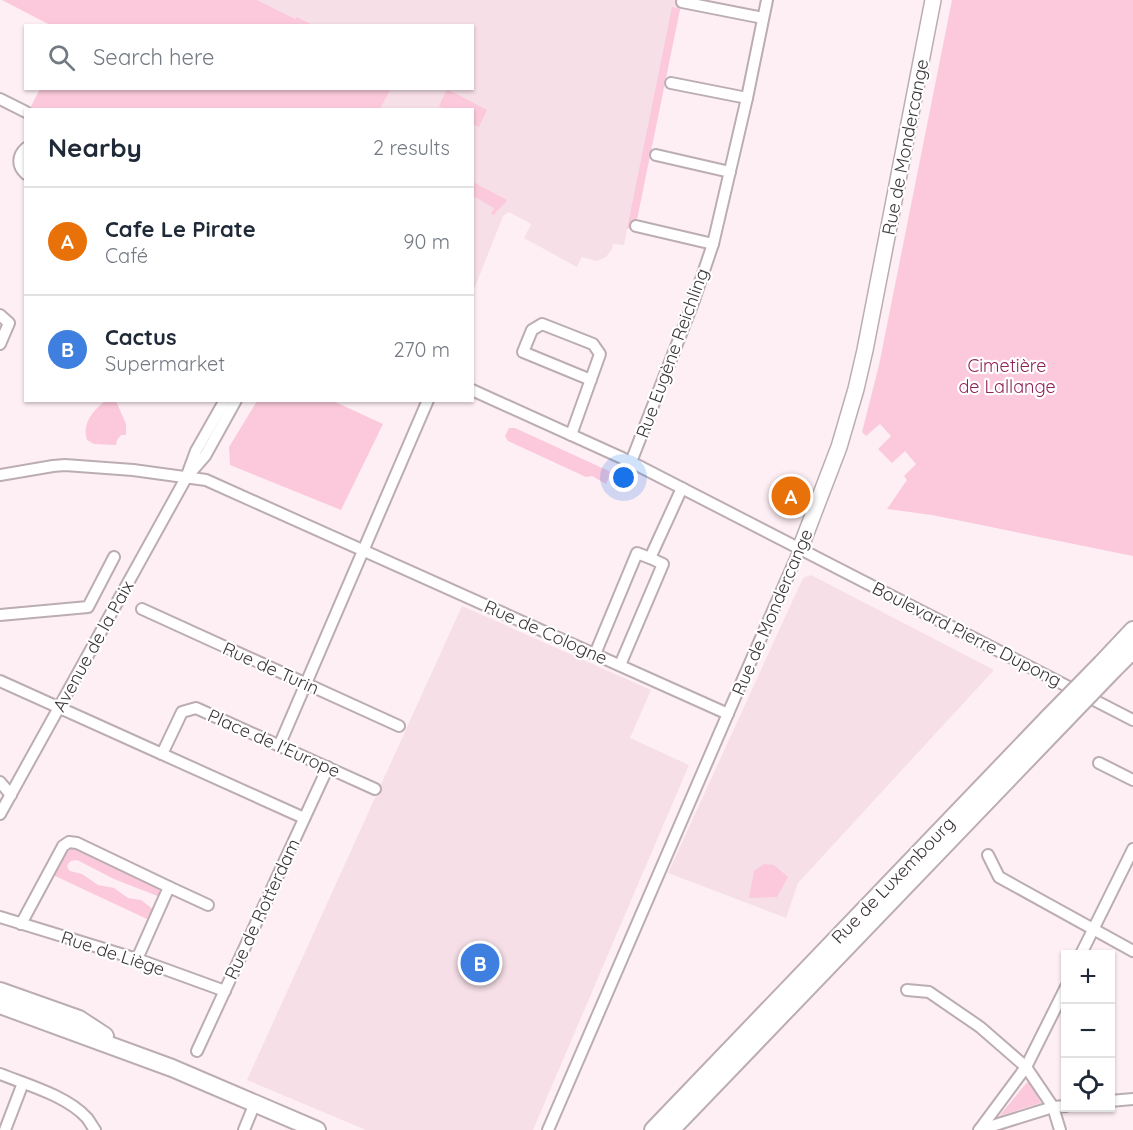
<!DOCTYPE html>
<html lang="en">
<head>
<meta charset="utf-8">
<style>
  body { margin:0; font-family:Quicksand,sans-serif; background:#f6f6f7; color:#1f2937 }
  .controls { position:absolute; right:18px; bottom:18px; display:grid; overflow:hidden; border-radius:0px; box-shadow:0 2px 4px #0004 }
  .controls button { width:54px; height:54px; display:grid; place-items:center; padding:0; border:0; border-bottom:2px solid #e0e1e3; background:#fff; color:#1f2937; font:30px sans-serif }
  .you { position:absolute; left:624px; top:478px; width:21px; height:21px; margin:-15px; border:4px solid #fff; border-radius:50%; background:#1a73e8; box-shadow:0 0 0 9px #1a73e833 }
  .badge { display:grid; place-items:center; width:39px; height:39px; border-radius:50%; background:#db2777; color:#fff; font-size:20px; font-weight:700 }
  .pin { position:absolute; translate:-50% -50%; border:3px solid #fff; box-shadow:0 2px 6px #0006 }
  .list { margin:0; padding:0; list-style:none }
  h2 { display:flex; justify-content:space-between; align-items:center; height:78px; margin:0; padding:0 24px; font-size:26px }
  h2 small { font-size:20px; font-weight:400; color:#747a83 }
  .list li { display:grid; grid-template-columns:39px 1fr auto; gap:18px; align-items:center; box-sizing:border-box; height:108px; padding:0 24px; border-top:2px solid #e0e1e3 }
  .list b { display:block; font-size:22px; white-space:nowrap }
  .list p { margin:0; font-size:20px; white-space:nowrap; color:#747a83 }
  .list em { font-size:20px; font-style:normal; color:#747a83 }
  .icon { flex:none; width:33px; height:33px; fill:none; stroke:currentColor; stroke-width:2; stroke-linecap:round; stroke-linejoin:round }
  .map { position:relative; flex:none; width:1133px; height:1130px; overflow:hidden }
  .search { position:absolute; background:#fff; box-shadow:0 2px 4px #0004; left:24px; top:24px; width:450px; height:66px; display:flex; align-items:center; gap:15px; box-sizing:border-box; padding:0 21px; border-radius:0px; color:#747a83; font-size:22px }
  .panel { position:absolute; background:#fff; box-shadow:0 2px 4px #0004; left:24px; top:108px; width:450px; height:294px; border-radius:0px }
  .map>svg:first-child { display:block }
  .built { fill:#f6dfe7 }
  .green { fill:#fbc9db }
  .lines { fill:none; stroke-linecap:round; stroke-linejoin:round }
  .minor-casing { stroke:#bbadb2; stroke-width:14 }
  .secondary-casing { stroke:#bbadb2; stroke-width:18 }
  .primary-casing { stroke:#bbadb2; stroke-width:20 }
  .minor { stroke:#fff; stroke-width:10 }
  .secondary { stroke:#fff; stroke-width:15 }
  .primary { stroke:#fff; stroke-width:16 }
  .primary-bridge-casing { stroke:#bbadb2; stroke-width:20; stroke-linecap:butt }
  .primary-bridge { stroke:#fff; stroke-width:16 }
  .labels { text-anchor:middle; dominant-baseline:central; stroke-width:4.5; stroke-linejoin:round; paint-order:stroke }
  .street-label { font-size:18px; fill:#3b3537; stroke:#fff }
  .park-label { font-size:18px; fill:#8e2358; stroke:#fff }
</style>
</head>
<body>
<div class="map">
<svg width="1133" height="1130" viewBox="0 0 1133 1130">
  <rect width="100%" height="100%" fill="#feeff4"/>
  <g class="built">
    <path d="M 257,0 L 682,0 L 636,224 L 627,229 L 624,245 L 613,244 L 612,249 L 606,257 L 597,261 L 582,257 L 577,267 L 524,238 L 531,224 L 509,212 L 503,216 L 473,292 L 472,110 L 380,109 L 391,89 L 472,88 L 472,26 L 313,25 L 297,17 L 296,20 Z"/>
    <path d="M 811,575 L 994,670 L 798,883 L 786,918 L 668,873 L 803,578 Z"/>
    <path d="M 462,606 L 651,690 L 630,738 L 689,765 L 533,1130 L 366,1130 L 247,1080 Z"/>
  </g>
  <g class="green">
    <path d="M 2,0 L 257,0 L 295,19 L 297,17 L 313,25 L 50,25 Z"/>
    <path d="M 952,0 L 1133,0 L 1133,556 L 932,515 L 887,509 L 907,480 L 904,476 L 916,464 L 905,451 L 892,463 L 878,449 L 891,436 L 880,424 L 866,436 L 862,432 L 879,365 Z"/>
    <path d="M 672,7 L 680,9 L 636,224 L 627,229 Z"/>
    <path d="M 40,89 L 391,89 L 380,109 L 29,110 Z"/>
    <path d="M 447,89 L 487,110 L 479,127 L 473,124 L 472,110 L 445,109 L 439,106 Z"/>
    <path d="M 473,182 L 507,200 C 503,207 497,209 494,215 L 491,214 L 494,208 L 473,196 Z"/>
    <path d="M 105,401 L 116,401 L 126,424 L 126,435 L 121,435 L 117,440 L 116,445 L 94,444 L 87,440 C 82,423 93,411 105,401 Z"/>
    <path d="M 257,401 L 333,401 L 383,424 L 341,510 L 230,465 L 229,447 Z"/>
    <path d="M 509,428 L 515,428 L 611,472 L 606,484 L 592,476 L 586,477 L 508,441 L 505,436 Z"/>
    <path d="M 72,848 L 76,848 L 156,885 L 160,892 L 160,897 L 114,879 L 77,860 L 71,861 C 67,864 66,867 70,871 L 82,874 L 98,885 L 114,888 L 128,898 L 141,900 L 154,910 L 149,920 L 53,875 L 65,853 Z"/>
    <path d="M 764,864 L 774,865 L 788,877 L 777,897 L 749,898 L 754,871 Z"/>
    <path d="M 1029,1080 L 1041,1103 L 999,1116 Z"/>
  </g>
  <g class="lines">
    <g class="minor-casing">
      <g id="minor">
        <path d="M 682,2 L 763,18"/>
        <path d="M 671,83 L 747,98"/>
        <path d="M 0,99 L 26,112"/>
        <path d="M 26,148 C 17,156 17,166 26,174"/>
        <path d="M 656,155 L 730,172"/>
        <path d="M 636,226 L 713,244"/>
        <path d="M 0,315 L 9,323 L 0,344"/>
        <path d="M 472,390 L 631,462 L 1133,720"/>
        <path d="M 571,435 L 600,354 L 593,344 L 542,324 L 532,330 L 523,352 L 591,380"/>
        <path d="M 631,462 L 693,303 L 713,244 L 747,98 L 767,0"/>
        <path d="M 192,471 L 205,456 L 236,400"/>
        <path d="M 0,475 L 53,466 L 65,465 L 133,470 L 206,480 L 728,714"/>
        <path d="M 142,609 L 399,726"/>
        <path d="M 0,615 L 88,607 L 114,557"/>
        <path d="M 595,654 L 637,553 L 650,558 L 682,488"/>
        <path d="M 620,665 L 663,564 L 650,558"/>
        <path d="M 0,681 L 162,754"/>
        <path d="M 279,746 L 428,400"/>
        <path d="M 1099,763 L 1133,780"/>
        <path d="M 0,782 L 11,795"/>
        <path d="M 0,814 L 186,478 L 196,451 L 225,400"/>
        <path d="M 304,818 L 162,754 L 182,712 L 196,708 L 375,789"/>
        <path d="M 988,855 L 999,877 L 1133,951"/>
        <path d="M 169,887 L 208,905"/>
        <path d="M 0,917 L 137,959 L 225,991"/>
        <path d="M 21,924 L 63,846 L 69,842 L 77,843 L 169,887 L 137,959"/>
        <path d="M 1081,954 L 1133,849"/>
        <path d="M 907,990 L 929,992 L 980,1027 L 1026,1067 L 1053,1107 L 1060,1130"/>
        <path d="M 197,1051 L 328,767"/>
        <path d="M 0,1074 C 28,1085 67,1096 87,1118 C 90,1122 92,1126 95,1130"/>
        <path d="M 1110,1101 L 1133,1099"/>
        <path d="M 980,1129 L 1026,1067 L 1066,987"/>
        <path d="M 5,1130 L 23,1083"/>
        <path d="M 244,1130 L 255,1103"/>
        <path d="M 548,1130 L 736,695 L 800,549"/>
        <path d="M 979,1130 L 1053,1107 L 1066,1106"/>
      </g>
    </g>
    <g class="secondary-casing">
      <path id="secondary" d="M 800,549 L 839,447 L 856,389 L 865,350 L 933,0"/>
    </g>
    <g class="primary-casing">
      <g id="primary">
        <path d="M 1102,663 L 1133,630"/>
        <path d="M 1114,669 L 1133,650"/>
        <path d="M 0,991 L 79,1019 L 105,1036"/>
        <path d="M 0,1005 L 172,1068 L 317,1130"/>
        <path d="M 653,1130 L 1050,716"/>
        <path d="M 671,1130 L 1063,722"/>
      </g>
    </g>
    <use href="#minor" class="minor"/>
    <use href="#secondary" class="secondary"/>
    <use href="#primary" class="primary"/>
    <g class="primary-bridge-casing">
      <g id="primary-bridge">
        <path d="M 1050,716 L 1102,663"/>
        <path d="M 1063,722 L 1114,669"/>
      </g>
    </g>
    <use href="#primary-bridge" class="primary-bridge"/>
  </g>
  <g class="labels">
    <g class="street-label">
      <text transform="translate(905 147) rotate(-79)">Rue de Mondercange</text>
      <text transform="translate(672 353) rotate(-70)">Rue Eugène Reichling</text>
      <text transform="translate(772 612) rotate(-67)">Rue de Mondercange</text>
      <text transform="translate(546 632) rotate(24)">Rue de Cologne</text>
      <text transform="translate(967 634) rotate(27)">Boulevard Pierre Dupong</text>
      <text transform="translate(93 646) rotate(-61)">Avenue de la Paix</text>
      <text transform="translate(271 668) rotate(24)">Rue de Turin</text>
      <text transform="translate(274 743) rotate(24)">Place de l'Europe</text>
      <text transform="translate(893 880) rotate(-46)">Rue de Luxembourg</text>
      <text transform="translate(262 909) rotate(-65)">Rue de Rotterdam</text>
      <text transform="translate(113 953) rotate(18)">Rue de Liège</text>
    </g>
    <g class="park-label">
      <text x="1007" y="365">Cimetière<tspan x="1007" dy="21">de Lallange</tspan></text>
    </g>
  </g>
</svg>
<div class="controls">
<button>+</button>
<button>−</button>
<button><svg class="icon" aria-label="locate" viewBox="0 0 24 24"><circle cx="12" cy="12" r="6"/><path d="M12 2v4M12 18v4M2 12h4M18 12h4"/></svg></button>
</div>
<div class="you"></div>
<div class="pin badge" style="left:791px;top:496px;background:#e8710a">A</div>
<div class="pin badge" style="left:480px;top:963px;background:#3f7fe0">B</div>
<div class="search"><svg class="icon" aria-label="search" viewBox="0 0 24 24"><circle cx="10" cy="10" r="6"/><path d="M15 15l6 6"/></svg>Search here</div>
<section class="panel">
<h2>Nearby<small>2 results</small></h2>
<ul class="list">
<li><span class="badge" style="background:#e8710a">A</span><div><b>Cafe Le Pirate</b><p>Café</p></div><em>90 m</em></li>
<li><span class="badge" style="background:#3f7fe0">B</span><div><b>Cactus</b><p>Supermarket</p></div><em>270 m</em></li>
</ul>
</section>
</div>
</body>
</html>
